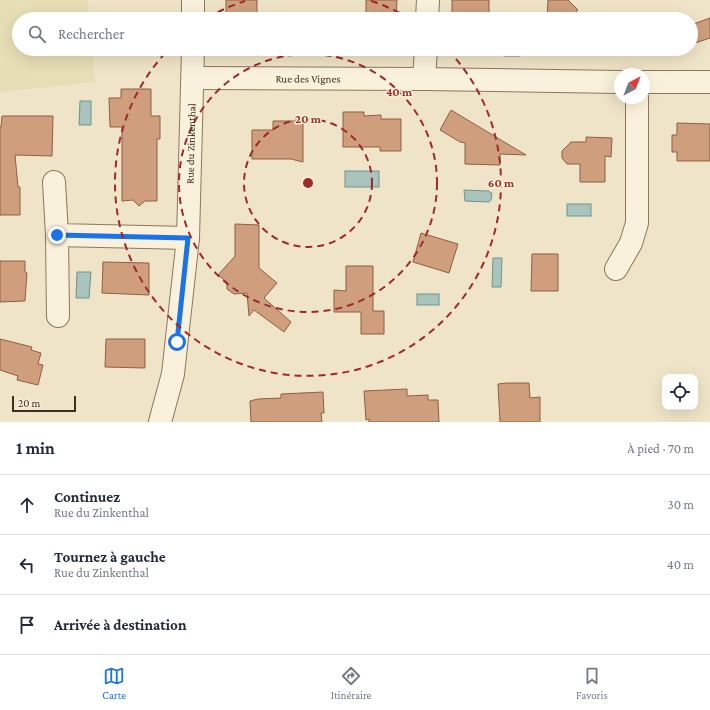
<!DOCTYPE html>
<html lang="fr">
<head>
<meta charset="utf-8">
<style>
  body { margin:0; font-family:"Crimson Pro",serif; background:#f2f2f3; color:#1f2937 }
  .controls { position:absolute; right:12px; bottom:12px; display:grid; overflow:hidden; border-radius:8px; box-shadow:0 4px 16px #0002 }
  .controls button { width:36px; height:36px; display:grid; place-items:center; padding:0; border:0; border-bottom:1px solid #e0e1e3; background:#fff; color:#1f2937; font:20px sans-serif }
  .compass { position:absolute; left:614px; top:68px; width:36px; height:36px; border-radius:50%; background:#fff; box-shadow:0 4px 16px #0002; rotate:42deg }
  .scale { position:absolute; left:12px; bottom:10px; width:64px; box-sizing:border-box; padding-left:4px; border:2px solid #3d2e20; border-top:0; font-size:11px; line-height:14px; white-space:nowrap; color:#3d2e20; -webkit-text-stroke:3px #f7eed8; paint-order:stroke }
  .stop { position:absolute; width:12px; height:12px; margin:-9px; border:3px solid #1a73e8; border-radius:50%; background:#fff }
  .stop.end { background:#1a73e8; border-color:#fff; box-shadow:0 1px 4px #0008 }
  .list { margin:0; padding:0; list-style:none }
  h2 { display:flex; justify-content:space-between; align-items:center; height:52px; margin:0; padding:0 16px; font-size:17px }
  h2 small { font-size:13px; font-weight:400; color:#747a83 }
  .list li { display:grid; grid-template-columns:26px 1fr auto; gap:12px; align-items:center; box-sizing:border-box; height:60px; padding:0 16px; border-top:1px solid #e0e1e3 }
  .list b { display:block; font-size:15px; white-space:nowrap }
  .list p { margin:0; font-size:13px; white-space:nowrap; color:#747a83 }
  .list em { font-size:13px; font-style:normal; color:#747a83 }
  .icon { flex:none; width:22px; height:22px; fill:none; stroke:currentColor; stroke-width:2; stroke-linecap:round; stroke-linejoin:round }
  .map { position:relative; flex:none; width:710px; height:422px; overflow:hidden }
  .search { position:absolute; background:#fff; box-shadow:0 4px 16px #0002; left:12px; right:12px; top:12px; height:44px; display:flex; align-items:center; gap:10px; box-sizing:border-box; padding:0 14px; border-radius:22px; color:#747a83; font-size:15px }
  .sheet { height:232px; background:#fff }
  nav { display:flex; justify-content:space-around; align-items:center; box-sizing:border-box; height:56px; border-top:1px solid #e0e1e3; background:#fff; font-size:11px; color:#747a83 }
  nav a { display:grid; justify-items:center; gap:2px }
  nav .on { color:#1a73e8 }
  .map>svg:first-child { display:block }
  .farmland { fill:#e6deb5 }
  .water { fill:#a9c4bc; stroke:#6f938a }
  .building { fill:#cf9f7d; stroke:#8d5f41 }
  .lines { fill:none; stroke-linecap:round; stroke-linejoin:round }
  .street-casing { stroke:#8d765c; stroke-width:24 }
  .street { stroke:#faf1dc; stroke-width:22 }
  .route { stroke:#1a73e8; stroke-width:5 }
  .ring { fill:none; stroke:#9e2a2b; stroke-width:2; stroke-dasharray:7 5 }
  .labels { text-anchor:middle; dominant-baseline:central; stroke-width:3; stroke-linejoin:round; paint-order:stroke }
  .street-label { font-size:11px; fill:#3d2e20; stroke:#f7eed8 }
  .centre { fill:#9e2a2b; stroke:#f7eed8; stroke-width:2 }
  .ring-label { font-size:12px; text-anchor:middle; font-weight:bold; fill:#9e2a2b; stroke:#f7eed8; stroke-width:3; stroke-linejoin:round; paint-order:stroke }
</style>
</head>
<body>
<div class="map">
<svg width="710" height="422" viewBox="0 0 710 422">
  <rect width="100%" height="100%" fill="#f0e4c8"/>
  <path class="farmland" d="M 0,0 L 88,0 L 90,19 L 19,19 L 19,49 L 93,49 L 95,82 L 0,92 Z"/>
  <g class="water">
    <rect x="504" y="49" width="16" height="7"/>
    <path d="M 80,101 L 91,101 L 91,125 L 79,125 Z"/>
    <rect x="345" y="171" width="34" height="16"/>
    <path d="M 464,190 L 489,191 L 490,193 L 492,193 L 491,200 L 489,202 L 465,201 Z"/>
    <rect x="567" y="204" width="24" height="12"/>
    <path d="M 493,258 L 502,258 L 501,287 L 492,287 Z"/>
    <path d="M 77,272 L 91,272 L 89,298 L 76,298 Z"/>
    <rect x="417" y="294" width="22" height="11"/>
  </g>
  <g class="building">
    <rect x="226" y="0" width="31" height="19"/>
    <path d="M 366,0 L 397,0 L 396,19 L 366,19 Z"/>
    <path d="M 452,0 L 489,0 L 489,19 L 452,18 Z"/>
    <path d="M 548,0 L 568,0 L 578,10 L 569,19 L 547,19 Z"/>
    <path d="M 710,18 L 710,38 L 695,43 L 691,33 L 691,25 Z"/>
    <path d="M 121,89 L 151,89 L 151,116 L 160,116 L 160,139 L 157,139 L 157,201 L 145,201 L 139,206 L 133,200 L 122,201 L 122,127 L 110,127 L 109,98 L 121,98 Z"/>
    <path d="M 451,110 L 526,155 L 500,154 L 500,165 L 465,164 L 465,143 L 460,142 L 440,130 Z"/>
    <path d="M 343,112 L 364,112 L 364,116 L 381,115 L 381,119 L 401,119 L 401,151 L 380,151 L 380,147 L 343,147 Z"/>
    <path d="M 2,116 L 53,116 L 52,156 L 15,155 L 18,187 L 20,187 L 20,215 L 0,215 L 0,127 L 1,127 Z"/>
    <path d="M 273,121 L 303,121 L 303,162 L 291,159 L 252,159 L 252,130 L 273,130 Z"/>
    <path d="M 677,123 L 710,124 L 710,161 L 677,161 L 677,152 L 672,152 L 672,135 L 677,135 Z"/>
    <path d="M 586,137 L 612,138 L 611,157 L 605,156 L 605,182 L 580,182 L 580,164 L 567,164 L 562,158 L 562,151 L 571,142 L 586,142 Z"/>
    <path d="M 235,224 L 259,225 L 259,268 L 277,283 L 264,298 L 291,322 L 284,332 L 254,310 L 249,316 L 247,293 L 234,294 L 227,289 L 227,282 L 218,275 L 235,256 Z"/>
    <path d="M 421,233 L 458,244 L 449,273 L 413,262 Z"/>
    <path d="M 532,254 L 558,254 L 558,291 L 531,291 Z"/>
    <path d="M 0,261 L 25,261 L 25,272 L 27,273 L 25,301 L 0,302 Z"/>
    <path d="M 103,262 L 149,263 L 149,295 L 102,293 Z"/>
    <path d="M 346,266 L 373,266 L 373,311 L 384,311 L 384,334 L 361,334 L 361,312 L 334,312 L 334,290 L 346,291 Z"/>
    <path d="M 0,339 L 32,347 L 31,350 L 41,353 L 38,364 L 43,365 L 38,385 L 17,380 L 18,376 L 0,370 Z"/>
    <path d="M 106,339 L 145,339 L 145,368 L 105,367 Z"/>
    <path d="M 507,383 L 529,383 L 530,398 L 540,397 L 540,422 L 500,422 L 498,384 Z"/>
    <path d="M 407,389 L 407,396 L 428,395 L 428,400 L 438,400 L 439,422 L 369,422 L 369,419 L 366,420 L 364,391 Z"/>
    <path d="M 323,392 L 324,413 L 321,413 L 322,422 L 251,422 L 250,401 L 258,399 L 281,398 L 281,394 Z"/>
  </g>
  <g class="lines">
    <g class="street-casing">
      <g id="street">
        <path d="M 193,19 L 193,0"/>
        <path d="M 427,19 L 428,0"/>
        <path id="s1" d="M 193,78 L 424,79 L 620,82"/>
        <path d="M 424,79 L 426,49"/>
        <path d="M 644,82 L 710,82"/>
        <path d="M 54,182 L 57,235 L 188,238"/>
        <path d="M 57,235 L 58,316"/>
        <path d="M 616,269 L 631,243 L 637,223 L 637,98"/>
        <path id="s2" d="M 160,422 L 173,374 L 188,238 L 193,49"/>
      </g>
    </g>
    <use href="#street" class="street"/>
  </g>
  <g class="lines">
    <path class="route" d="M 57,235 L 188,238 L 177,342"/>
  </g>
  <g class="ring">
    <circle cx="308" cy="183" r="64"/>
    <circle cx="308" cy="183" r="129"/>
    <path d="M207 18A193 193 0 0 1 245 1M371 1A193 193 0 0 1 409 18M448 50A193 193 0 1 1 168 50"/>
  </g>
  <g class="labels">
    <g class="street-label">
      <text stroke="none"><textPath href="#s1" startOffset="115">Rue des Vignes</textPath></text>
      <text stroke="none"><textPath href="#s2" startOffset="281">Rue du Zinkenthal</textPath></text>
    </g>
  </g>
  <circle cx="308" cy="183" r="6" class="centre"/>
  <g class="ring-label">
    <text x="399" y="96">40 m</text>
    <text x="308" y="123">20 m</text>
    <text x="501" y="187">60 m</text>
  </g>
</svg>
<div class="controls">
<button><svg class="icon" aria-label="locate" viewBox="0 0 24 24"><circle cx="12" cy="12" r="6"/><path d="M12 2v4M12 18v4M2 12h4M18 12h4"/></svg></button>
</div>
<svg class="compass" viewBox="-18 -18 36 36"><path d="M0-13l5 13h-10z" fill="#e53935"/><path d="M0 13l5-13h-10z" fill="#747a83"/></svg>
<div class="scale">20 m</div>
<div class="stop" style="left:177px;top:342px"></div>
<div class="stop end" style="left:57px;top:235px"></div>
<div class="search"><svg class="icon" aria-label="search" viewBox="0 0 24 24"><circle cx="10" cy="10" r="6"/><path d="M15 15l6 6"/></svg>Rechercher</div>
</div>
<section class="sheet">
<h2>1 min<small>À pied · 70 m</small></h2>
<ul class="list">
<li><svg class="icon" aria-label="ahead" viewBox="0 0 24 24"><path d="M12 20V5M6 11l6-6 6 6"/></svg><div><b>Continuez</b><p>Rue du Zinkenthal</p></div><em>30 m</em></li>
<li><svg class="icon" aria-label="left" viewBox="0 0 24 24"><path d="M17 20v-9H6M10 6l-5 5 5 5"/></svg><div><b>Tournez à gauche</b><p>Rue du Zinkenthal</p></div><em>40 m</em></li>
<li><svg class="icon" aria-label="arrive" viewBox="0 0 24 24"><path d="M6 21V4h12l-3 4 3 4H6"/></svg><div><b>Arrivée à destination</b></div></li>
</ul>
</section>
<nav>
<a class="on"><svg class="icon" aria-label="map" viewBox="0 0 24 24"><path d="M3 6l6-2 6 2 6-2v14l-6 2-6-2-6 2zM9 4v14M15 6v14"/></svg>Carte</a>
<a><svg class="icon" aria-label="directions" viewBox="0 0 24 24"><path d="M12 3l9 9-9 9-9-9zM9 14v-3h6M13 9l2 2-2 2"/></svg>Itinéraire</a>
<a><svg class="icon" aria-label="saved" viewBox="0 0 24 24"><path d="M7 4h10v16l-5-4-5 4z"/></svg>Favoris</a>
</nav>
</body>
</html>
